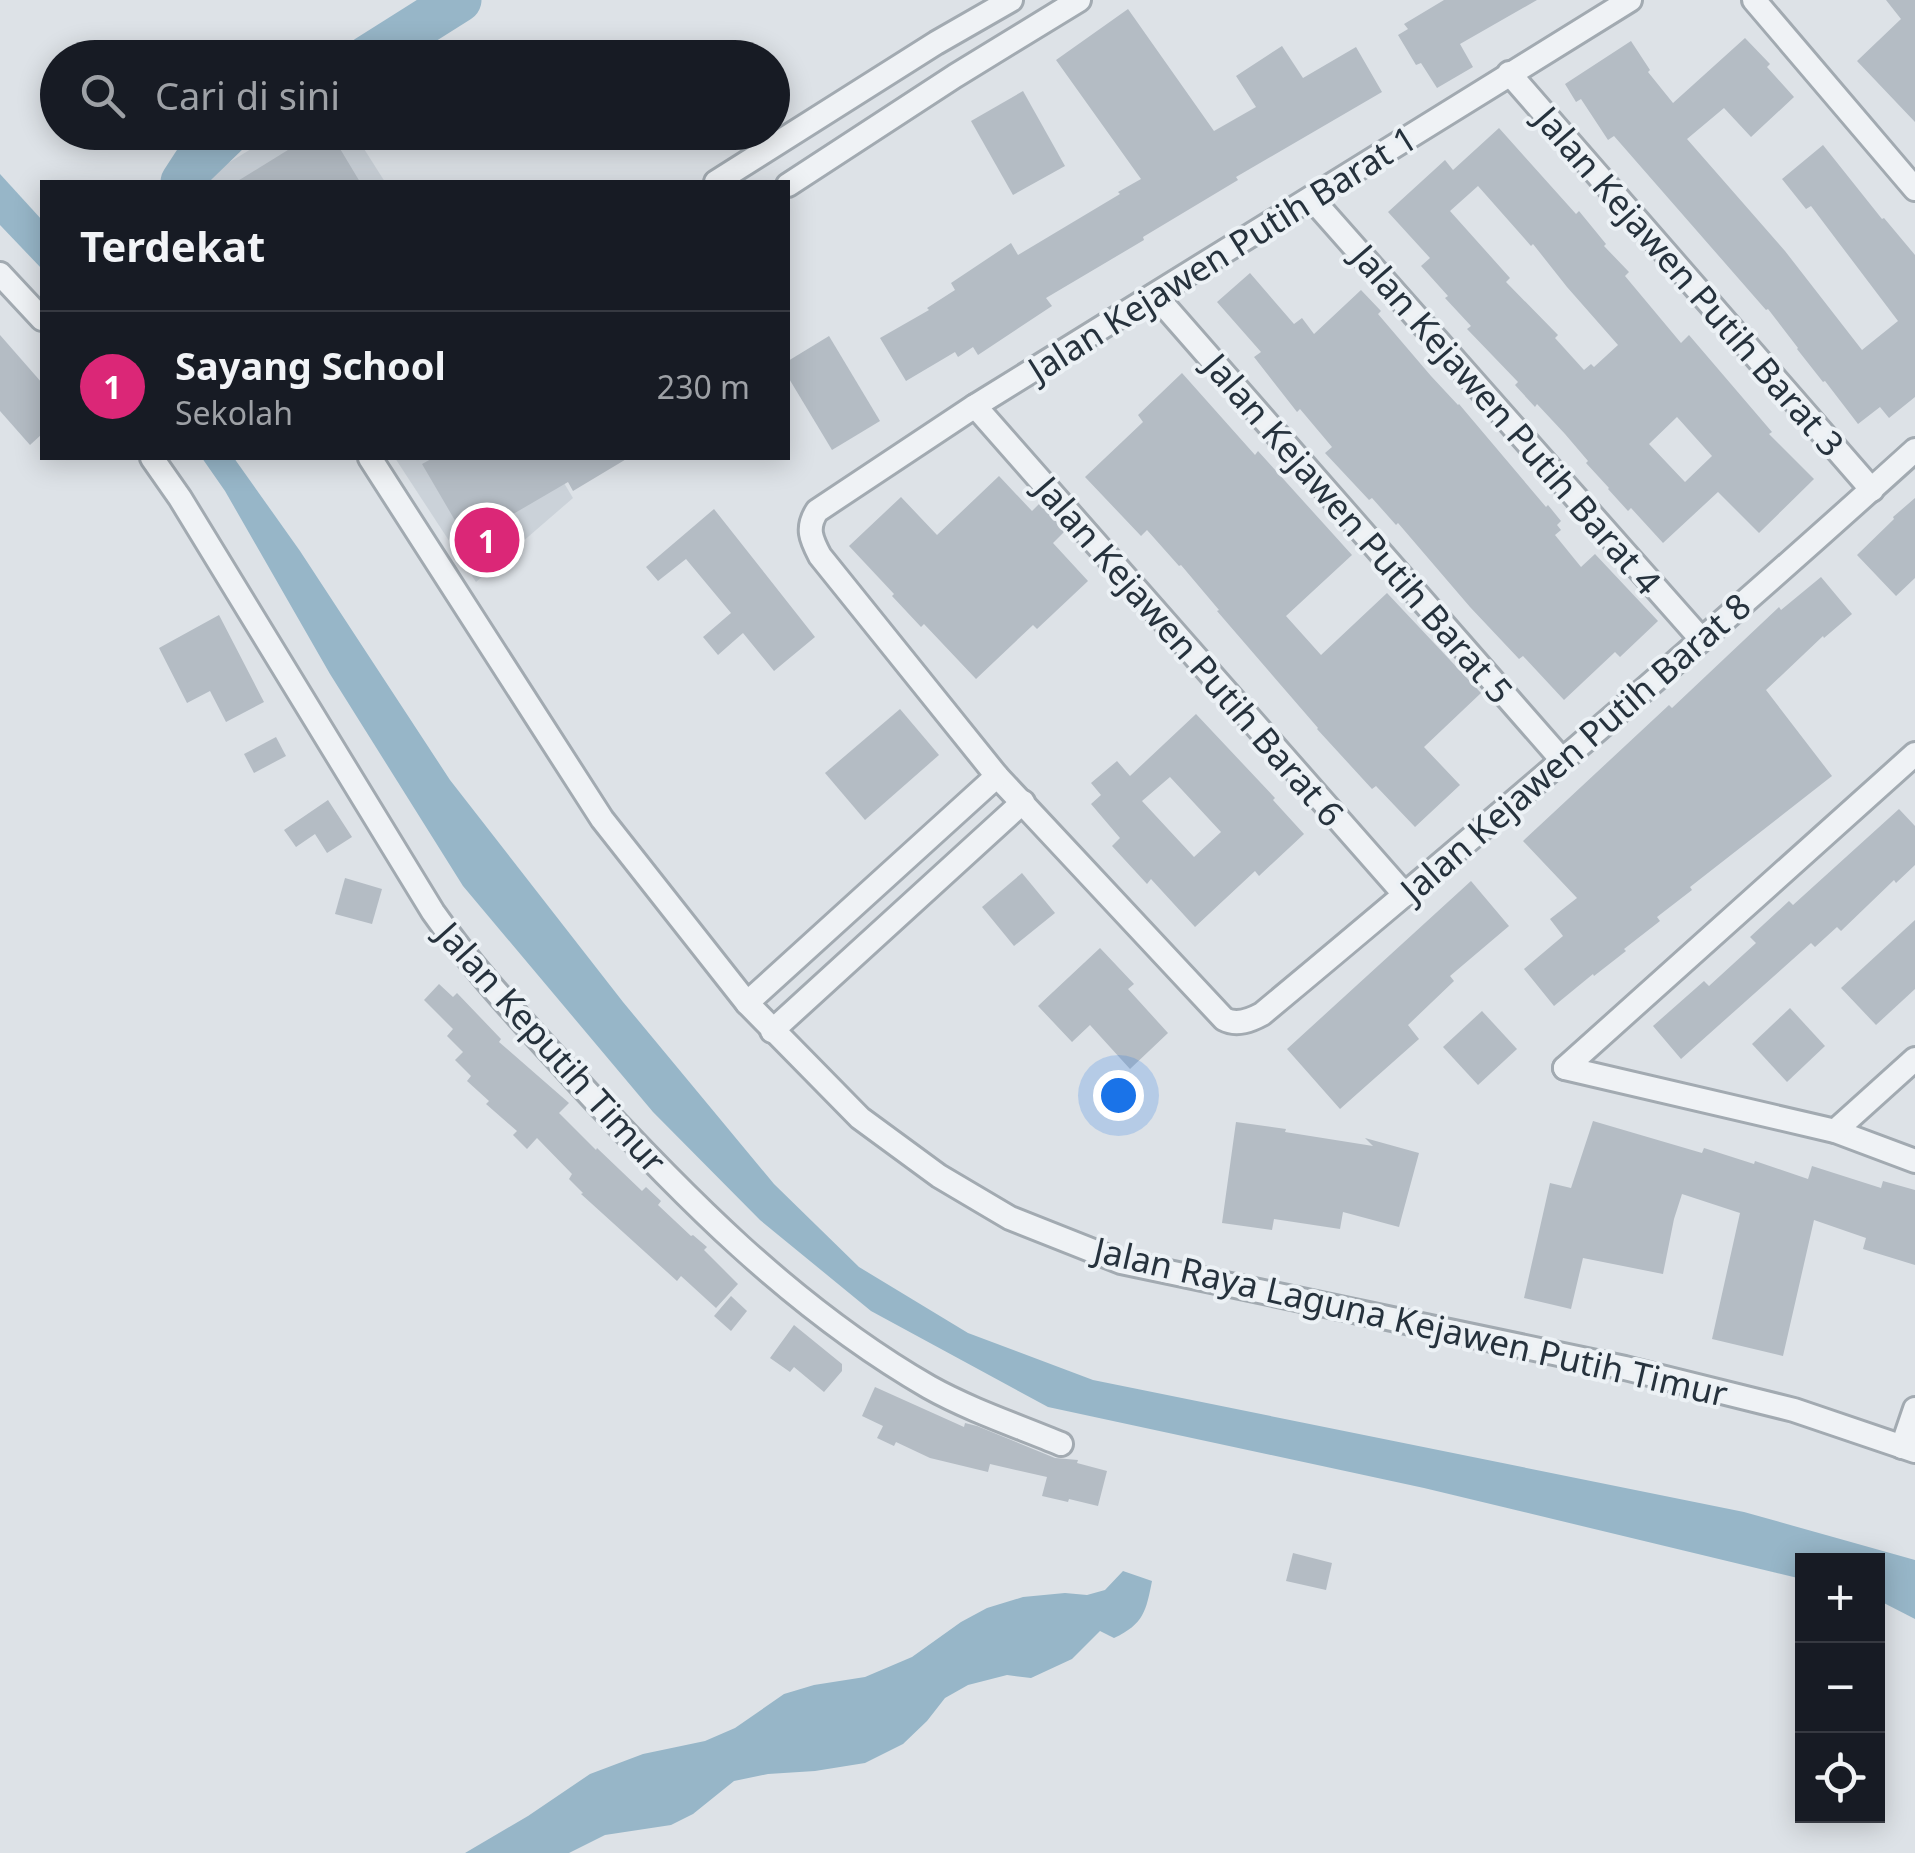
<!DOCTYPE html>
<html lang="id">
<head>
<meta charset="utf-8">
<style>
  body { margin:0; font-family:"Noto Sans",sans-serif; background:#242831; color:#f1f3f6 }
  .controls { position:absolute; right:30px; bottom:30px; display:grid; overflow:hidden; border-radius:0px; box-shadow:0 5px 25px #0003 }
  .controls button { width:90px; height:90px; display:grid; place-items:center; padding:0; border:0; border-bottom:2px solid #363941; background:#171b24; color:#f1f3f6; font:50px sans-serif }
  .you { position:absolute; left:1118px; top:1095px; width:35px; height:35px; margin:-25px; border:8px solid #fff; border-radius:50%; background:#1a73e8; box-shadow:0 0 0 15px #1a73e833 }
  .badge { display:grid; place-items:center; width:65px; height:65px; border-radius:50%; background:#db2777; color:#fff; font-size:32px; font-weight:700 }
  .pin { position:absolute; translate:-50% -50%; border:5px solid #fff; box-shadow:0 2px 10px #0006 }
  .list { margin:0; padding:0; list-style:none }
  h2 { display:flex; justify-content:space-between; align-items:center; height:130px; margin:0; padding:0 40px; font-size:42px }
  h2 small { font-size:32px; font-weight:400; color:#9ea1a6 }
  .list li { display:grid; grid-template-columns:65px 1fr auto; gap:30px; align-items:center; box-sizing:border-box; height:150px; padding:0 40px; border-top:2px solid #363941 }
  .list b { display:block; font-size:38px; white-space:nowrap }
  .list p { margin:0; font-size:32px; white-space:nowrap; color:#9ea1a6 }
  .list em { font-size:32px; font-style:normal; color:#9ea1a6 }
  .icon { flex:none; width:55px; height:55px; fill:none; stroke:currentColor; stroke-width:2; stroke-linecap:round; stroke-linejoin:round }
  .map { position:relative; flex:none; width:1915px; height:1853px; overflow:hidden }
  .search { position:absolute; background:#171b24; box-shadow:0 5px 25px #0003; left:40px; top:40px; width:750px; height:110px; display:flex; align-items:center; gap:25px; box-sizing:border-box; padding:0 35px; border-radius:55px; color:#9ea1a6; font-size:38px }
  .panel { position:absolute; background:#171b24; box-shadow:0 5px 25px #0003; left:40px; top:180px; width:750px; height:280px; border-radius:0px }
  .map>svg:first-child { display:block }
  .built { fill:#cbd2d9 }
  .water { fill:#97b6c8 }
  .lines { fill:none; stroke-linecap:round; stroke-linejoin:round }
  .river { stroke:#97b6c8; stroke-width:45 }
  .building { fill:#b4bcc4; fill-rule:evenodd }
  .minor-casing { stroke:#a2aab1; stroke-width:28 }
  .minor { stroke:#eff2f5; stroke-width:22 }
  .labels { text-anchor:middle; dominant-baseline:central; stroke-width:8; stroke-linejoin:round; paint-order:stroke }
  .street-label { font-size:35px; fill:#26323d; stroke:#ecf1f5 }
</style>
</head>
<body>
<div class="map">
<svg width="1915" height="1853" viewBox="0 0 1915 1853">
  <rect width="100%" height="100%" fill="#dde2e7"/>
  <g class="built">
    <path d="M 279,132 L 354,133 L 385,182 L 197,182 Z"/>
    <path d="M 395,458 L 549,458 L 573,498 L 476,582 Z"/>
  </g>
  <g class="water">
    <path d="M 0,174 L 42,220 L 42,269 L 0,225 Z"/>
    <path d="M 202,458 L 234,458 L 300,551 L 450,780 L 623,1002 L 774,1184 L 859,1267 L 968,1333 L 1093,1380 L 1744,1512 L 1915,1560 L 1915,1619 L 1878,1600 L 1878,1560 L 1802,1560 L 1802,1579 L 1424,1488 L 1048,1407 L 871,1311 L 760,1220 L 653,1112 L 463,886 L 330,674 L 225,491 Z"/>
    <path d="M 1123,1571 L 1152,1581 C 1146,1611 1144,1624 1114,1638 L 1100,1631 L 1072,1659 L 1031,1678 L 1007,1675 L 968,1685 L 945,1698 L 927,1721 L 903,1744 L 865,1763 L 815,1771 L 768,1774 L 734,1781 L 693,1814 L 671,1825 L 605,1835 L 569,1853 L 465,1853 L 528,1816 L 590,1774 L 643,1754 L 705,1741 L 735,1728 L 784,1694 L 814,1685 L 865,1677 L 912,1657 L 961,1622 L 987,1608 L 1023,1597 L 1065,1593 L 1087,1595 L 1105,1590 Z"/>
  </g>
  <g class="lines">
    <g class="river">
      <path d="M 367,58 L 459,0"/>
      <path d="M 183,182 L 194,165 L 228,132"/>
    </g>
  </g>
  <g class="building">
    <path d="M 1444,0 L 1537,0 L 1460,44 L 1473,67 L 1437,88 L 1421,63 L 1416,65 L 1398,35 L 1408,29 L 1404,24 Z"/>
    <path d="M 1886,0 L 1915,0 L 1915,122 L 1857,61 L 1901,19 Z"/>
    <path d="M 1128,9 L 1214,131 L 1256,107 L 1236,76 L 1282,46 L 1303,78 L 1356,47 L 1382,92 L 1236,177 L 1238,180 L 1143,237 L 1144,240 L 1046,298 L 1052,306 L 978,355 L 973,347 L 958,357 L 955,352 L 906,381 L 880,338 L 929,310 L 927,308 L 955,290 L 951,283 L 1011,243 L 1018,255 L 1120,194 L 1118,192 L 1141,179 L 1056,60 Z"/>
    <path d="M 1745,38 L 1770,64 L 1767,67 L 1794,97 L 1751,137 L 1724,108 L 1687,139 L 1785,251 L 1862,350 L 1898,321 L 1811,206 L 1806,209 L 1782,179 L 1823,145 L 1882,219 L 1884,218 L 1915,255 L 1915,397 L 1889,418 L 1880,407 L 1858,424 L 1825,381 L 1823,382 L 1797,349 L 1798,348 L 1768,309 L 1766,310 L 1614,136 L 1608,140 L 1581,99 L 1576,102 L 1565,84 L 1631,41 L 1650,70 L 1648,72 L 1673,103 Z"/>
    <path d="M 1023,91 L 1065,166 L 1013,195 L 971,121 Z"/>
    <path d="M 1499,128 L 1576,214 L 1579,211 L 1606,244 L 1604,246 L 1629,272 L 1625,276 L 1681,343 L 1689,335 L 1772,432 L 1769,434 L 1814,479 L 1759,533 L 1718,492 L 1663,543 L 1631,508 L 1628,511 L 1608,489 L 1609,488 L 1586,463 L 1588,461 L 1565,434 L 1537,404 L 1535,407 L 1515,385 L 1518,382 L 1467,329 L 1471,326 L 1445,298 L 1448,296 L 1421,266 L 1430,258 L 1388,212 L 1445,160 L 1453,170 ZM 1478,186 L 1531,246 L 1533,244 L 1567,287 L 1618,345 L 1594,367 L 1591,364 L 1584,370 L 1555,338 L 1558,335 L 1506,282 L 1510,278 L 1450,211 ZM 1677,417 L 1712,456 L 1685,482 L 1649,444 Z"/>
    <path d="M 317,132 L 330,132 L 360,182 L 236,182 Z"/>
    <path d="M 1250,273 L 1294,324 L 1302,318 L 1314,334 L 1361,290 L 1381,311 L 1378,314 L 1431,376 L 1458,405 L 1459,404 L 1546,507 L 1548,505 L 1561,521 L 1557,525 L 1561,530 L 1555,535 L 1581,567 L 1595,554 L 1658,621 L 1620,657 L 1615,652 L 1564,700 L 1523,656 L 1519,659 L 1470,607 L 1398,523 L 1396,525 L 1372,498 L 1369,500 L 1325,453 L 1332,447 L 1300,409 L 1297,412 L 1254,357 L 1261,352 L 1217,302 Z"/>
    <path d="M 0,335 L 42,383 L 42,434 L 30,445 L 0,411 Z"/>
    <path d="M 829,336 L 880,421 L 832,450 L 788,377 L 788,361 Z"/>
    <path d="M 1182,373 L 1255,455 L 1258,451 L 1352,555 L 1286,616 L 1321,655 L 1387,593 L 1481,693 L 1424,747 L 1460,785 L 1415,827 L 1376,786 L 1372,789 L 1317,729 L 1318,728 L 1217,611 L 1219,610 L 1181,565 L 1179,566 L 1147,530 L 1141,536 L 1085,477 L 1143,422 L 1138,415 Z"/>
    <path d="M 433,458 L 628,458 L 573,491 L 568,482 L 467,541 L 422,464 Z"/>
    <path d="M 999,476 L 1032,511 L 1040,503 L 1065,531 L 1053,543 L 1088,581 L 1037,629 L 1033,625 L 976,679 L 924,624 L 921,627 L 892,596 L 894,594 L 849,546 L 901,497 L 937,535 Z"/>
    <path d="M 1915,498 L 1915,578 L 1896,596 L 1857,555 L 1894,519 L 1893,517 Z"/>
    <path d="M 714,509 L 815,637 L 774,671 L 743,633 L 718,655 L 703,637 L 731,613 L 686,559 L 658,581 L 646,567 Z"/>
    <path d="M 1821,577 L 1852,614 L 1824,638 L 1823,636 L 1766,690 L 1832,776 L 1690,887 L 1692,890 L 1657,917 L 1660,921 L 1624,949 L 1626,951 L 1594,976 L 1593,974 L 1554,1006 L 1524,969 L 1563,936 L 1550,919 L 1577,898 L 1523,841 L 1669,705 L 1672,708 L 1779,607 L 1781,610 Z"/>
    <path d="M 219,615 L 264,702 L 226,722 L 210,691 L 187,703 L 159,648 Z"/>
    <path d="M 900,709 L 939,755 L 865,820 L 825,773 Z"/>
    <path d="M 1196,714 L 1275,798 L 1273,800 L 1304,834 L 1259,876 L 1255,871 L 1195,927 L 1151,879 L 1147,884 L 1112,846 L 1120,838 L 1091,804 L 1101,795 L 1091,783 L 1117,761 L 1130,776 ZM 1170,777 L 1221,832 L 1194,857 L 1142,801 Z"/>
    <path d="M 276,737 L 286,756 L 254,773 L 244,754 Z"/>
    <path d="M 328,800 L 352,837 L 327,853 L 315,834 L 296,847 L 284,830 Z"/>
    <path d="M 1899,809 L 1915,826 L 1915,865 L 1896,883 L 1894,880 L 1841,931 L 1837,927 L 1815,947 L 1811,943 L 1681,1059 L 1653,1026 L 1704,981 L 1709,986 L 1756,943 L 1750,937 L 1789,901 L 1793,905 Z"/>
    <path d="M 1022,873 L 1055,913 L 1014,946 L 982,907 Z"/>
    <path d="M 345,878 L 382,889 L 372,924 L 335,914 Z"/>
    <path d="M 1471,881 L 1509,926 L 1450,976 L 1454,981 L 1408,1025 L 1419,1039 L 1340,1109 L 1287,1049 Z"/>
    <path d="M 1915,920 L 1915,989 L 1876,1025 L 1841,988 Z"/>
    <path d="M 1100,948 L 1134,984 L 1128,989 L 1168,1033 L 1130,1069 L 1090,1025 L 1072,1042 L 1038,1006 Z"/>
    <path d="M 439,984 L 453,997 L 457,993 L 501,1039 L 499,1042 L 569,1103 L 559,1113 L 596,1150 L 597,1148 L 642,1191 L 646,1187 L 661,1201 L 658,1205 L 691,1236 L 693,1235 L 707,1247 L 704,1250 L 738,1284 L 716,1308 L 681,1276 L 677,1281 L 581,1194 L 583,1193 L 569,1179 L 572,1174 L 537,1138 L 527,1149 L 513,1135 L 517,1131 L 486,1104 L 489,1101 L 467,1081 L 471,1076 L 455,1060 L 463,1052 L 447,1036 L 453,1029 L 424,1000 Z"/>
    <path d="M 1790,1008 L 1825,1046 L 1787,1082 L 1752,1044 Z"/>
    <path d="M 1482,1011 L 1517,1049 L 1478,1085 L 1443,1047 Z"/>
    <path d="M 1593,1121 L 1702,1153 L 1704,1148 L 1754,1164 L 1755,1161 L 1808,1179 L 1812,1166 L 1881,1188 L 1883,1181 L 1915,1190 L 1915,1265 L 1863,1249 L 1866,1238 L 1814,1220 L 1783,1356 L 1712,1339 L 1740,1213 L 1682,1194 L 1674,1219 L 1663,1274 L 1583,1258 L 1571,1309 L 1524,1298 L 1550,1183 L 1571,1188 Z"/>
    <path d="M 1236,1122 L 1286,1129 L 1285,1132 L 1373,1146 L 1365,1138 L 1419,1153 L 1399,1227 L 1343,1212 L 1340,1229 L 1274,1219 L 1272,1230 L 1222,1223 Z"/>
    <path d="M 731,1296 L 747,1311 L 731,1331 L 714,1316 Z"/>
    <path d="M 794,1325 L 842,1364 L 842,1371 L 824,1392 L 794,1367 L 790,1372 L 770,1358 Z"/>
    <path d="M 875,1387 L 964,1427 L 965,1423 L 977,1426 L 1055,1458 L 1078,1460 L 1077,1463 L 1107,1471 L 1098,1506 L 1069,1499 L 1068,1502 L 1042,1496 L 1047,1477 L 990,1464 L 988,1472 L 930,1458 L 896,1442 L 894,1446 L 877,1438 L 883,1426 L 862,1416 Z"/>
    <path d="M 1293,1553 L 1332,1563 L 1326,1590 L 1286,1581 Z"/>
  </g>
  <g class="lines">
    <g class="minor-casing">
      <g id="minor">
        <path d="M 1630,0 L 975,406 L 817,511 C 806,528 811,539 820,556 L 997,776 L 1224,1019 C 1237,1026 1251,1020 1262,1014 C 1483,830 1702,643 1915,450"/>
        <path d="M 1754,0 L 1915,189"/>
        <path d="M 1509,73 L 1872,490"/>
        <path d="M 716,182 L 936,43 L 1011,0"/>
        <path d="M 788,185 L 955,76 L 1079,0"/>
        <path d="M 1312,199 L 1701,639"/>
        <path d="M 0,274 L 42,319"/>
        <path d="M 1155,295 L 1562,760"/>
        <path d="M 975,406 L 1405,895"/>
        <path d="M 152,458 L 180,498 L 433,912 C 475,972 526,1025 575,1079 C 681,1194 792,1308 929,1387 C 970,1410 1018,1426 1061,1444"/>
        <path d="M 370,458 L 602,819 L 747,1003 L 860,1118 L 939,1176 L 1010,1218 L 1121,1262 L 1625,1368 L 1794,1410 L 1915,1451"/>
        <path d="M 747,1003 L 997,776"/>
        <path d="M 772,1031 L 1023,802"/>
        <path d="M 1565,1068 L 1915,754"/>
        <path d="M 1565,1068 L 1835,1131 L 1915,1161"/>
        <path d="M 1835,1131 L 1915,1059"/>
        <path d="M 1902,1447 L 1915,1409"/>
      </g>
    </g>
    <use href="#minor" class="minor"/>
  </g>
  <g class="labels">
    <g class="street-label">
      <text transform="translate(1222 253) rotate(-32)">Jalan Kejawen Putih Barat 1</text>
      <text transform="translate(1690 281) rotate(49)">Jalan Kejawen Putih Barat 3</text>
      <text transform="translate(1507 419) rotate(49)">Jalan Kejawen Putih Barat 4</text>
      <text transform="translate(1359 528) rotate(49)">Jalan Kejawen Putih Barat 5</text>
      <text transform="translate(1190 651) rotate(49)">Jalan Kejawen Putih Barat 6</text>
      <text transform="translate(1575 747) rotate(-41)">Jalan Kejawen Putih Barat 8</text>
      <text transform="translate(552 1047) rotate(48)">Jalan Keputih Timur</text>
      <text transform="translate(1411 1321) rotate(13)">Jalan Raya Laguna Kejawen Putih Timur</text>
    </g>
  </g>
</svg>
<div class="controls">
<button>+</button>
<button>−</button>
<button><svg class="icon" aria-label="locate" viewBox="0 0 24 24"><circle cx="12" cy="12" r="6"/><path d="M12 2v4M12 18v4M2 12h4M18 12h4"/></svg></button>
</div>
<div class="you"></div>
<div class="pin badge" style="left:487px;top:540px">1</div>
<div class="search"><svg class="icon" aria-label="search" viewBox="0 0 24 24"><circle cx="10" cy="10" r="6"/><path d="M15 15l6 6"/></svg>Cari di sini</div>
<section class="panel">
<h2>Terdekat<small></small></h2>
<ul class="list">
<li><span class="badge">1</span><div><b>Sayang School</b><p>Sekolah</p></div><em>230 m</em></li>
</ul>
</section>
</div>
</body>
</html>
